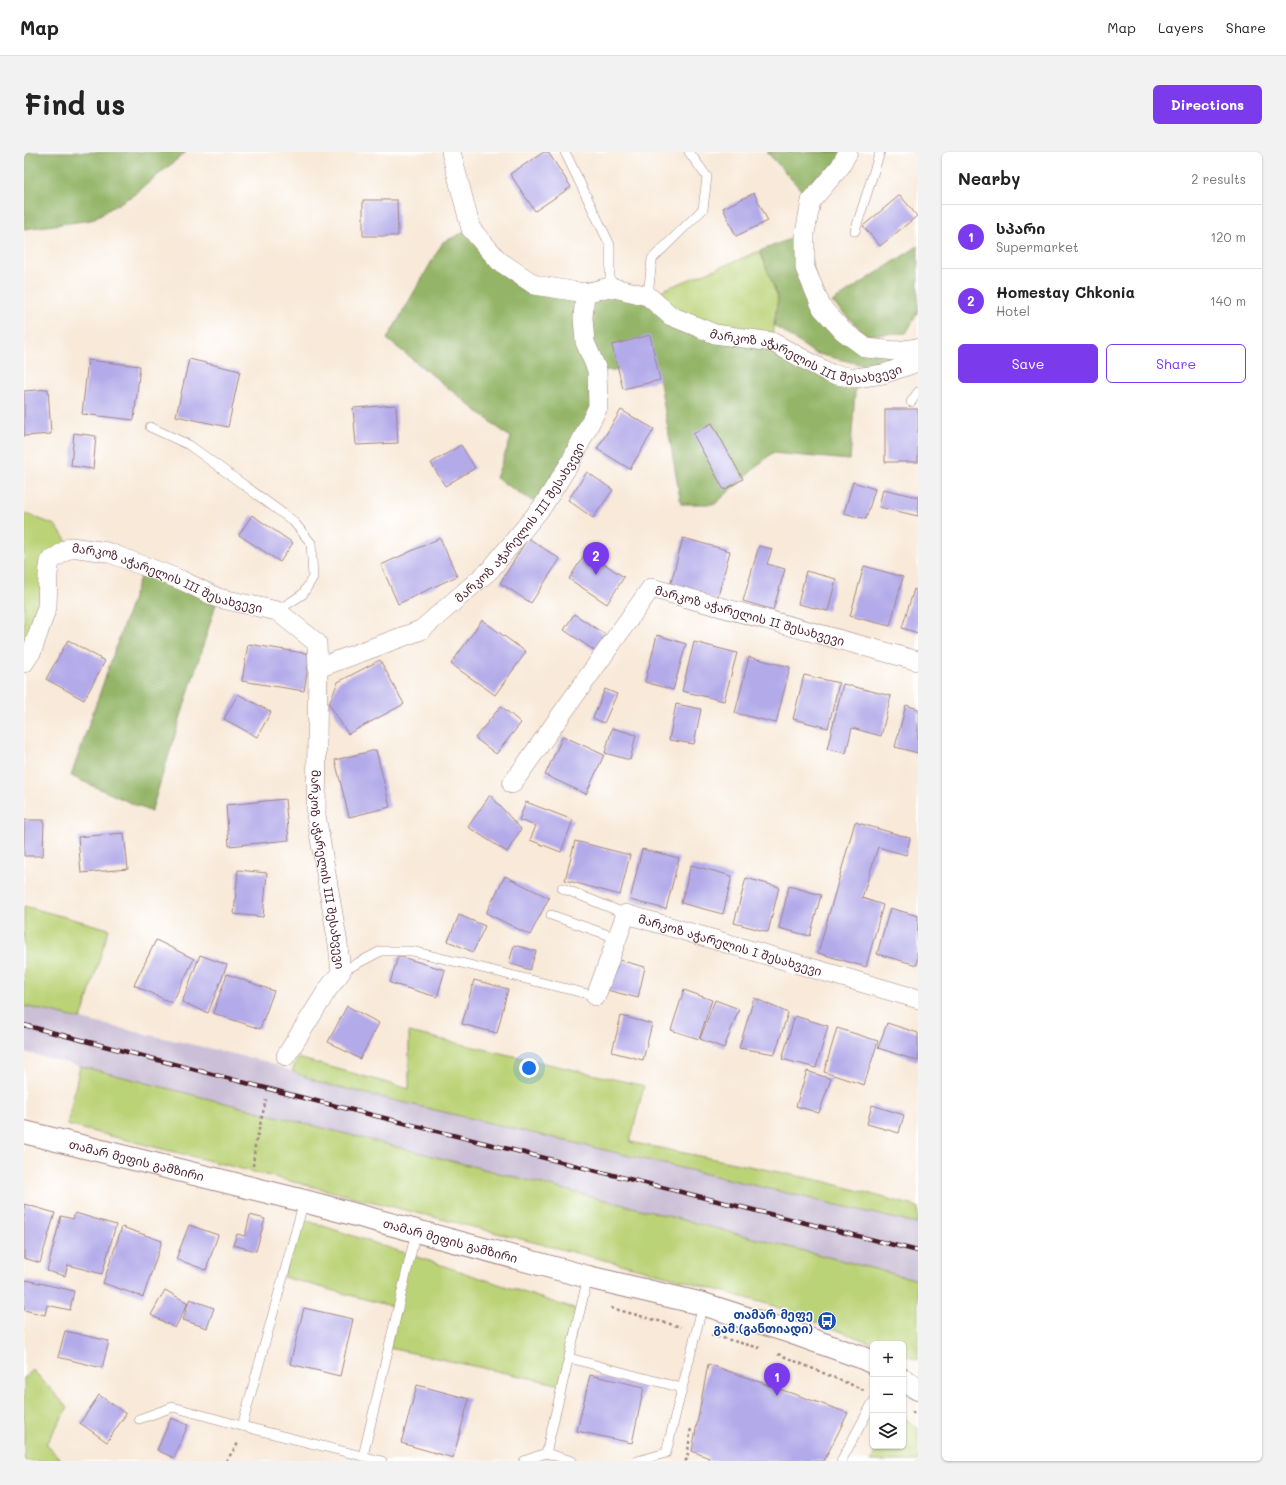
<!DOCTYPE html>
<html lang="en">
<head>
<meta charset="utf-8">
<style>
  body { margin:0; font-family:Mali,"Noto Sans Georgian",sans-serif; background:#f2f2f2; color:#222 }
  .controls { position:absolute; right:12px; bottom:12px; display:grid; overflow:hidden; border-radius:6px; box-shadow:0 1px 3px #0004 }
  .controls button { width:36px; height:36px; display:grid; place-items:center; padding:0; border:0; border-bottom:1px solid #e0e0e0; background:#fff; color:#222; font:20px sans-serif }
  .you { position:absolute; left:505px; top:916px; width:14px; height:14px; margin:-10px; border:3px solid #fff; border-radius:50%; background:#1a73e8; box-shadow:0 0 0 6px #1a73e833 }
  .badge { display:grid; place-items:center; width:26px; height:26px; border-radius:50%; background:#7c3aed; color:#fff; font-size:13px; font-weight:700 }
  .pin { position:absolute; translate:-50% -33px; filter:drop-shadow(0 1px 2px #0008) }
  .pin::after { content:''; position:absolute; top:21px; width:14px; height:12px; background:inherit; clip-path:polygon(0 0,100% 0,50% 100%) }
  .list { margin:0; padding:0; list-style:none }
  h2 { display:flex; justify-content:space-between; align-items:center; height:52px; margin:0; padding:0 16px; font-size:17px }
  h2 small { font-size:13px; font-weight:400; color:#767676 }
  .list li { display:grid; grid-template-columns:26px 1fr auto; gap:12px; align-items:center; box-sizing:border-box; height:64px; padding:0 16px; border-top:1px solid #e0e0e0 }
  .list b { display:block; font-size:15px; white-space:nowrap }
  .list p { margin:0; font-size:13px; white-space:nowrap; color:#767676 }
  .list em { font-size:13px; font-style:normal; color:#767676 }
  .actions { display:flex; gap:8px; padding:12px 16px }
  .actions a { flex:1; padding:9px 0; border:1px solid #7c3aed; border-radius:6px; text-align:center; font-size:14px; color:#7c3aed }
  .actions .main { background:#7c3aed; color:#fff }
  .icon { flex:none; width:22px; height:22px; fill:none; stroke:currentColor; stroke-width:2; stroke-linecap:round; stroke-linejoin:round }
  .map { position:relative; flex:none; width:894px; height:1309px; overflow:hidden; border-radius:6px }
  header { display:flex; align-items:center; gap:24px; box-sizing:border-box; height:56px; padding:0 20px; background:#fff; border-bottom:1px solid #e0e0e0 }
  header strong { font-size:19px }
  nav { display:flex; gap:22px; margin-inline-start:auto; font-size:14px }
  .intro { display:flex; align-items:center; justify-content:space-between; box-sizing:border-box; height:96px; padding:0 24px }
  h1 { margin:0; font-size:28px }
  .button { padding:10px 18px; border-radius:6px; background:#7c3aed; color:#fff; font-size:14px; font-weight:700 }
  main { display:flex; gap:24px; padding:0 24px }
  aside { flex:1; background:#fff; border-radius:6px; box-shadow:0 1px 3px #0004 }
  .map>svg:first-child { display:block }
  .industrial { fill:#cabfd6 }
  .green { fill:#bbd377; stroke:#827951 }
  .forest { fill:#94b568; stroke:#6f6a4a }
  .building { fill:#b3aae9 }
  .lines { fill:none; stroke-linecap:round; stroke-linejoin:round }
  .lane-casing { stroke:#a18482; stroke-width:10 }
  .street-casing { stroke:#a18482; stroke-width:20 }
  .primary-casing { stroke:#a18482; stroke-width:24 }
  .path { stroke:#a18482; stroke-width:2.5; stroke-dasharray:3 3; stroke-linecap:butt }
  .lane { stroke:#fff; stroke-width:9 }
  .street { stroke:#fff; stroke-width:19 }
  .primary { stroke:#fff; stroke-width:22 }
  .rail-casing { stroke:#4a1f2b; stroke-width:4.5 }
  .rail { stroke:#fff; stroke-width:3; stroke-dasharray:9; stroke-linecap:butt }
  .labels { text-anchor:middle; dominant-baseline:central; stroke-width:3; stroke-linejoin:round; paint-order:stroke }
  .street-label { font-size:12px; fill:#4a1f2b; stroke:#fff }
  .transit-label { font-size:12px; font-weight:bold; fill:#164399; stroke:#fff; text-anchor:end }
</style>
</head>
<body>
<header>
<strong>Map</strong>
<nav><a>Map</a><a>Layers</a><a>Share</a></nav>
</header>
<div class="intro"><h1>Find us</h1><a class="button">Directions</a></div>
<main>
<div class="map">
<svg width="894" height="1309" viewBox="0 0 894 1309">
  <rect width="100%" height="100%" fill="#fff"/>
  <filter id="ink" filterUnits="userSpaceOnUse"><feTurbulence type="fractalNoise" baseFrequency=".025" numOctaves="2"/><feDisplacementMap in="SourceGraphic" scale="8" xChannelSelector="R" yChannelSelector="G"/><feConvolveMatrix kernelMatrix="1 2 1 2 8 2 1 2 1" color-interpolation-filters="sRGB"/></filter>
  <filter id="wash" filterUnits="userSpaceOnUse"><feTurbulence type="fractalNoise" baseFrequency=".012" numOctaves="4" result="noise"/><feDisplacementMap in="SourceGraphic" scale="16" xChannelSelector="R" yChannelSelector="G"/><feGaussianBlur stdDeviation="0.9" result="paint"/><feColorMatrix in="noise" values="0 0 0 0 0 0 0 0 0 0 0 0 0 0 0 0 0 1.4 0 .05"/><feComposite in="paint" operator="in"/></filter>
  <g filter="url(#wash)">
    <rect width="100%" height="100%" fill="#f8e9d8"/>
    <path class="industrial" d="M 0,854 L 244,910 L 297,931 L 894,1072 L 894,1128 L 0,900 Z"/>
    <g class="green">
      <path d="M 736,99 L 754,146 L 748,190 L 691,182 L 624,144 Z"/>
      <path d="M 0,361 L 31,373 L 47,395 L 26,409 L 0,511 Z"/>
      <path d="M 0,754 L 85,777 L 57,867 L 0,854 Z"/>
      <path d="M 385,880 L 620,934 L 606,990 L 799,1029 L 894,1055 L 894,1072 L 297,931 L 268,919 L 274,906 L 385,937 Z"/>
      <path d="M 56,914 L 894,1128 L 894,1208 L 879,1203 L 879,1192 L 850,1192 L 747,1153 L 636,1122 L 43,973 Z"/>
      <path d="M 275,1066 L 556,1159 L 538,1233 L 365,1196 L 374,1156 L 259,1125 Z"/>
      <path d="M 9,1218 L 44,1256 L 22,1292 L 38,1309 L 0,1309 L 0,1226 Z"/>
      <path d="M 879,1265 L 894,1276 L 894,1309 L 846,1309 L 855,1294 L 879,1294 Z"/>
    </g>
    <g class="forest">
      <path d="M 0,0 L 162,0 L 111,42 L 67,68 L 0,77 Z"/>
      <path d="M 743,0 L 824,0 L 787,49 Z"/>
      <path d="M 447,77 L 511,133 L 586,135 L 647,164 L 832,226 L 826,308 L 748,301 L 691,352 L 657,352 L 634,219 L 573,218 L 574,255 L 518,355 L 472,326 L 487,286 L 363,187 L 419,90 Z"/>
      <path d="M 781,81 L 798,156 L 842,196 L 894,200 L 843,214 L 790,201 L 750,173 L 754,146 L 736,99 Z"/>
      <path d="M 894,94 L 894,160 L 882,181 L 842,183 L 808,150 Z"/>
      <path d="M 120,414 L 192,452 L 127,660 L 47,624 Z"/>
    </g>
    <g id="blocks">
      <g class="building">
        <path d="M 520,0 L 524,0 L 547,35 L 511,59 L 486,22 Z"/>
        <path d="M 730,41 L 744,69 L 712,84 L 699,56 Z"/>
        <path d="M 876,43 L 893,64 L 856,94 L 839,74 Z"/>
        <path d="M 339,48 L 373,48 L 374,84 L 339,84 Z"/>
        <path d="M 626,183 L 636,228 L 599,237 L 588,193 Z"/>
        <path d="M 165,207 L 216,219 L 204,275 L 152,264 Z"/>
        <path d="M 64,208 L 116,214 L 110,268 L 58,262 Z"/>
        <path d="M 24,237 L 27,282 L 0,284 L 0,239 Z"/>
        <path d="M 372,253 L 374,291 L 332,293 L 329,256 Z"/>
        <rect x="861" y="257" width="33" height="53"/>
        <path d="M 597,258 L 630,277 L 606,317 L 573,297 Z"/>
        <path d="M 688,271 L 719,327 L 700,338 L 669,282 Z"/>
        <path d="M 50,281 L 72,284 L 69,317 L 47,314 Z"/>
        <path d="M 437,293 L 451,316 L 421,334 L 407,311 Z"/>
        <path d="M 563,320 L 589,338 L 569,366 L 544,348 Z"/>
        <path d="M 829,330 L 851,337 L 842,367 L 820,361 Z"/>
        <path d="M 859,337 L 894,345 L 894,364 L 855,355 Z"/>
        <path d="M 228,363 L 269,391 L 256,410 L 215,383 Z"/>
        <path d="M 416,386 L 433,424 L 374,452 L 357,413 Z"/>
        <path d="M 504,386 L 536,407 L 507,451 L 476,431 Z"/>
        <path d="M 659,386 L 706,399 L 693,448 L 646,434 Z"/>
        <path d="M 735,394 L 748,397 L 743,412 L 761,417 L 749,458 L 719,449 Z"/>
        <path d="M 562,400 L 600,425 L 583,452 L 545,427 Z"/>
        <path d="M 840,414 L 879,425 L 866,474 L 826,464 Z"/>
        <path d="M 782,419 L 812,427 L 804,459 L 774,452 Z"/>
        <path d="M 890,437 L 894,439 L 894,481 L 878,476 Z"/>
        <path d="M 550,462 L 582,483 L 571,499 L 540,478 Z"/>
        <path d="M 458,468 L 502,500 L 471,543 L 427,512 Z"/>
        <path d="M 633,483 L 662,492 L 649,538 L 621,530 Z"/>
        <path d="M 44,488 L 81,509 L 60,548 L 22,527 Z"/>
        <path d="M 670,490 L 713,501 L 700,549 L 658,539 Z"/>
        <path d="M 224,492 L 286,502 L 280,539 L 218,529 Z"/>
        <path d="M 725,505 L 766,515 L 752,571 L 711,561 Z"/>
        <path d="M 356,508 L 380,552 L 324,582 L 305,552 L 314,530 Z"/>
        <path d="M 780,523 L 815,531 L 804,576 L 769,567 Z"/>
        <path d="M 819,532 L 867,544 L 857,584 L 828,576 L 822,601 L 803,597 Z"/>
        <path d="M 581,537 L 593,542 L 580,571 L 569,566 Z"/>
        <path d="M 214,542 L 247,560 L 233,585 L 200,567 Z"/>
        <path d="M 652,552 L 677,557 L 670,592 L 645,588 Z"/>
        <path d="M 882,553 L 894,557 L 894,601 L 871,595 Z"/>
        <path d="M 477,554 L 497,571 L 472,602 L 451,586 Z"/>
        <path d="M 588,576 L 612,583 L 606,608 L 581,601 Z"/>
        <path d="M 539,584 L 580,603 L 562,642 L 521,623 Z"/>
        <path d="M 352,598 L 366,655 L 325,665 L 311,608 Z"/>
        <path d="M 466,643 L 497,677 L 483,700 L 444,675 Z"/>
        <path d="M 261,647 L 265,688 L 205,694 L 202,653 Z"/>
        <path d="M 502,650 L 549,668 L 537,700 L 506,688 L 512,674 L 495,668 Z"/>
        <path d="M 0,668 L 20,668 L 19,704 L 0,704 Z"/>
        <path d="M 831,670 L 886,686 L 882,703 L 854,695 L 838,746 L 859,753 L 842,815 L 794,801 Z"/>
        <path d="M 100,681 L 104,717 L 57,721 L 54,685 Z"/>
        <path d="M 551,689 L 606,703 L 596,743 L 541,728 Z"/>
        <path d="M 618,697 L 655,706 L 642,757 L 606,748 Z"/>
        <path d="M 667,713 L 708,724 L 699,762 L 657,751 Z"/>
        <path d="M 214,718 L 243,721 L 239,765 L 210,762 Z"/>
        <path d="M 481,724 L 525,746 L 506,783 L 462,761 Z"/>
        <path d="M 722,726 L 755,735 L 744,780 L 710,771 Z"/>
        <path d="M 765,734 L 797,743 L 786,784 L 755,776 Z"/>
        <path d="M 866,756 L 894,764 L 893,813 L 853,802 Z"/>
        <path d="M 435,763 L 461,774 L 449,800 L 424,789 Z"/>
        <path d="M 132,788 L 170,807 L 148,851 L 110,833 Z"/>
        <path d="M 490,793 L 512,799 L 506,818 L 485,811 Z"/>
        <path d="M 176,803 L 203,813 L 184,861 L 158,850 Z"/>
        <path d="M 374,804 L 421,818 L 413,845 L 366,831 Z"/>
        <path d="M 591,807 L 621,815 L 614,846 L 583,838 Z"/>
        <path d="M 203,822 L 250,839 L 236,877 L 189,861 Z"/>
        <path d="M 450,828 L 484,837 L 473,881 L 438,872 Z"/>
        <path d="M 660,838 L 688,848 L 675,887 L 647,878 Z"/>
        <path d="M 730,846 L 764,861 L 751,902 L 715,896 Z"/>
        <path d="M 691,848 L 715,857 L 700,896 L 676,887 Z"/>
        <path d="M 323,854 L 355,871 L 336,907 L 304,890 Z"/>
        <path d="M 597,864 L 628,872 L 619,908 L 588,900 Z"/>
        <path d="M 771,864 L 804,874 L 792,916 L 758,907 Z"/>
        <path d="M 863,871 L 894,881 L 894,909 L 854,896 Z"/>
        <path d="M 813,876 L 854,889 L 840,933 L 800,920 Z"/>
        <path d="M 783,919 L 807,927 L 795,961 L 772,954 Z"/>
        <path d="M 848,953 L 880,963 L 875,981 L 843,972 Z"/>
        <path d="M 0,1052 L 31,1061 L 16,1111 L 0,1106 Z"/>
        <path d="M 51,1061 L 92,1073 L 78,1122 L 44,1113 L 41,1124 L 23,1119 L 37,1064 L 49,1067 Z"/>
        <path d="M 226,1063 L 241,1067 L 232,1099 L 209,1093 L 213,1082 L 221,1084 Z"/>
        <path d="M 165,1073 L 194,1083 L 182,1118 L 152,1107 Z"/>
        <path d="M 98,1075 L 138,1089 L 119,1145 L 79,1131 Z"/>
        <path d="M 2,1128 L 50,1139 L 46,1158 L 23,1153 L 21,1163 L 0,1158 L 0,1139 Z"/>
        <path d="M 141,1138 L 164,1151 L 166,1147 L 190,1156 L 183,1176 L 159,1168 L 164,1151 L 151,1176 L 127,1163 Z"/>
        <path d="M 280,1156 L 329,1167 L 316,1224 L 266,1212 Z"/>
        <path d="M 41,1179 L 85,1189 L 78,1216 L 34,1205 Z"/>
        <path d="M 684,1212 L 824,1261 L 800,1309 L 683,1309 L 685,1306 L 668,1299 Z"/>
        <path d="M 566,1223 L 620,1235 L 608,1291 L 553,1279 Z"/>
        <path d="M 393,1233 L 445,1247 L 429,1306 L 377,1291 Z"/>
        <path d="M 75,1243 L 102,1262 L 83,1290 L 56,1271 Z"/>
        <path d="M 147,1266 L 164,1273 L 150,1306 L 133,1298 Z"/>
      </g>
    </g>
  </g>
  <g filter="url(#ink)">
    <use href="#blocks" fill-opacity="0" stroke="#a18482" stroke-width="1"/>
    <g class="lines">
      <g class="lane-casing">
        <g id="lane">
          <path d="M 541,0 L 586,93 L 586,135"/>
          <path d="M 831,79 L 856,0"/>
          <path d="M 624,144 L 628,107 L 679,57 L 683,25 L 665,0"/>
          <path d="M 887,250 L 894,240"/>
          <path d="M 126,275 L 165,293 L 213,328 L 269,369 L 287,391 L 289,425 L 279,442 L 253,459"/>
          <path d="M 538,736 L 602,762"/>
          <path d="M 527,763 L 593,786"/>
          <path d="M 317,820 L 357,799 L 388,799 L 572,844"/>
          <path d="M 280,1049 L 218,1274 L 358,1309"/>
          <path d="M 545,1206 L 658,1236"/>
          <path d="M 115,1267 L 149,1255 L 218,1274"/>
          <path d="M 522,1301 L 548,1309"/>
          <path d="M 339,1304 L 392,1080"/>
          <path d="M 500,1309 L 522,1301 L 564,1125"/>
          <path d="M 613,1309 L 642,1301 L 679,1152"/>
          <path d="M 817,1309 L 849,1250"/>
        </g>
      </g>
      <g class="street-casing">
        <g id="street">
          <path d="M 427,0 L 447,77 L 475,109 L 511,133 L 561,141"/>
          <path d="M 824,0 L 816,15 L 787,49 L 781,81 L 781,116 L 798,156 L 819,179 L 842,196 L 873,199 L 894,196"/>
          <path id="s1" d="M 0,511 L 8,499 L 23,455 L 24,422 L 26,409 L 47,395 L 83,400 L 157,428 L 194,446 L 253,459 L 293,491 L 294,516 L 292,663 L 314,792 L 317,820 L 304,837 L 262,904"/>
          <path id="s2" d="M 294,516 L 397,478 L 466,418 L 518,355 L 546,311 L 574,255 L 573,218 L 561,190 L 559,166 L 561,141 L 586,135 L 624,144 L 647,164 L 691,182 L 748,190 L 807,222 L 832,226 L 859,222 L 894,210"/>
          <path id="s3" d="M 488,632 L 627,436 L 894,509"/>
          <path id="s4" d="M 572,844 L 602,762 L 894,847"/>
        </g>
      </g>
      <g class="primary-casing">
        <g id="primary">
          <path id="s5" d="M 0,980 L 280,1049 L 564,1125 L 679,1152 L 760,1178 L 839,1206 L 849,1211"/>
          <path d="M 879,1228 L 894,1237"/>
        </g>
      </g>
      <g class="path">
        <path d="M 229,1014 L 231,994 L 242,948"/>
        <path d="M 587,1156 L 657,1175"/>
        <path d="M 687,1183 L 736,1196"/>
        <path d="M 754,1202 L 840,1238"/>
        <path d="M 888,1260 L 894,1263"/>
        <path d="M 202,1309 L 212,1295 L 214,1290"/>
        <path d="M 661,1309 L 663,1307 L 667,1275"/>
      </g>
      <use href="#lane" class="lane"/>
      <use href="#street" class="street"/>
      <use href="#primary" class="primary"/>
      <g class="rail-casing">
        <path id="rail" d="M 0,873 L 276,945 L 894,1099"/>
      </g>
      <use href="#rail" class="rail"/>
    </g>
  </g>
  <defs>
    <g id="bus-disc" transform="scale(1)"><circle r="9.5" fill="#1a4fb4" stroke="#fff"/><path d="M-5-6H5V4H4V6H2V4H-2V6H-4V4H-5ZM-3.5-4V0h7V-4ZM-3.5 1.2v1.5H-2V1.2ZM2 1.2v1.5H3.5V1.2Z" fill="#fff"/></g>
  </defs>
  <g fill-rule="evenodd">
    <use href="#bus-disc" x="803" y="1169"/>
  </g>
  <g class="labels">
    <g class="street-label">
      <text stroke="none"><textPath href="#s2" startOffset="753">მარკოზ აჭარელის III შესახვევი</textPath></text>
      <text stroke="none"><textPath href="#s2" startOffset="257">მარკოზ აჭარელის III შესახვევი</textPath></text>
      <text stroke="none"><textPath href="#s1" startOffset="234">მარკოზ აჭარელის III შესახვევი</textPath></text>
      <text stroke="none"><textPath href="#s3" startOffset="343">მარკოზ აჭარელის II შესახვევი</textPath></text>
      <text stroke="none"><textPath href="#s1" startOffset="628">მარკოზ აჭარელის III შესახვევი</textPath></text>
      <text stroke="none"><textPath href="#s4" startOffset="196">მარკოზ აჭარელის I შესახვევი</textPath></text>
      <text stroke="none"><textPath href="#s5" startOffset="116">თამარ მეფის გამზირი</textPath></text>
      <text stroke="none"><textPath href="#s5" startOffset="440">თამარ მეფის გამზირი</textPath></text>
    </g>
    <g class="transit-label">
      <text x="789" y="1162">თამარ მეფე<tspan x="789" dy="14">გამ.(განთიადი)</tspan></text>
    </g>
  </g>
</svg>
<div class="controls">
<button>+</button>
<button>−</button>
<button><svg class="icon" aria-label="layers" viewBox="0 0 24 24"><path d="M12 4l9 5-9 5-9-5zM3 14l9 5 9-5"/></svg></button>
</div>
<div class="you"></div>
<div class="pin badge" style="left:753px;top:1244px">1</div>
<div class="pin badge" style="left:572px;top:423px">2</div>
</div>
<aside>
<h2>Nearby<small>2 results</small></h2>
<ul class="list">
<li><span class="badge">1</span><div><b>სპარი</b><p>Supermarket</p></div><em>120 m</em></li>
<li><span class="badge">2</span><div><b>Homestay Chkonia</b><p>Hotel</p></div><em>140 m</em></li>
</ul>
<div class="actions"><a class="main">Save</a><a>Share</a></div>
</aside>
</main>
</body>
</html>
